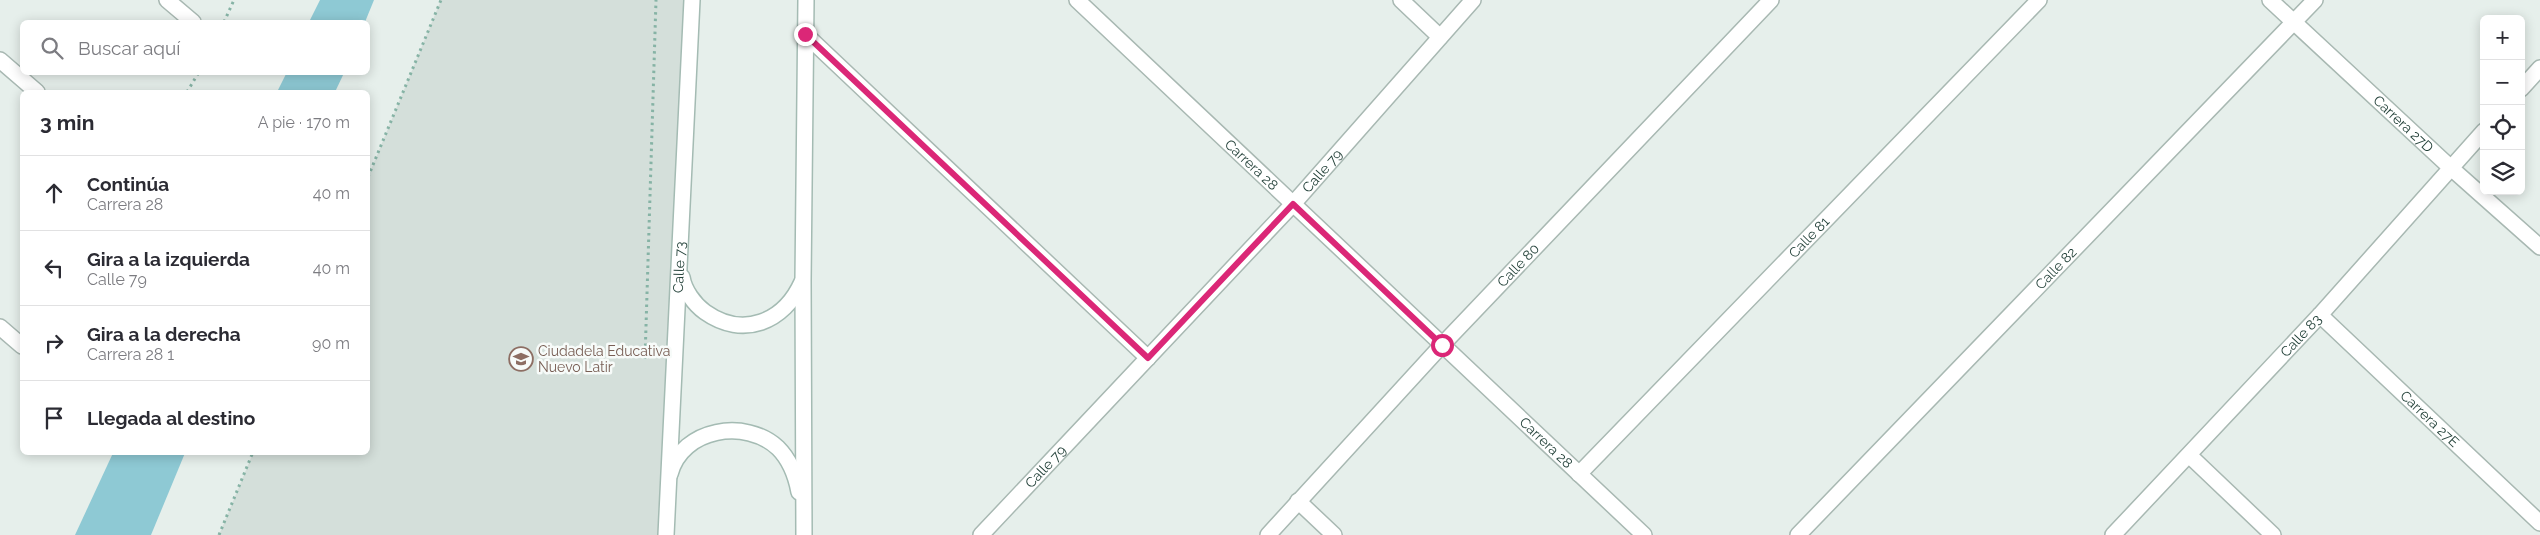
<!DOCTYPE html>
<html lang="es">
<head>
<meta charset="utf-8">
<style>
  body { margin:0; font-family:Raleway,sans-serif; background:#f7f7f7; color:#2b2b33 }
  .controls { position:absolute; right:15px; top:15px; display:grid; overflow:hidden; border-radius:8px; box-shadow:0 2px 12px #0003 }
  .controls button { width:45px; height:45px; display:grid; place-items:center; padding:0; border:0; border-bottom:1px solid #e1e1e2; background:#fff; color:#2b2b33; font:25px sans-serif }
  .stop { position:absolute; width:15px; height:15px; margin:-11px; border:4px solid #db2777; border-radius:50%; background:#fff }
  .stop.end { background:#db2777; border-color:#fff; box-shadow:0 1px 5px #0008 }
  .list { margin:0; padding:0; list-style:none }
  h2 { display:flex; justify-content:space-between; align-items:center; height:65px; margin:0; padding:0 20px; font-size:21px }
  h2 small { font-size:16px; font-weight:400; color:#7c7c81 }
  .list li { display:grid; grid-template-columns:32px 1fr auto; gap:15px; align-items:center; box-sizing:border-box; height:75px; padding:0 20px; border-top:1px solid #e1e1e2 }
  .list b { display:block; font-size:19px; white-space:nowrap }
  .list p { margin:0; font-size:16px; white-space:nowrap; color:#7c7c81 }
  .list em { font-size:16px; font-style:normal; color:#7c7c81 }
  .icon { flex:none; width:28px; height:28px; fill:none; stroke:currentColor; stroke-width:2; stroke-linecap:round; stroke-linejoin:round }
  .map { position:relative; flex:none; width:2540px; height:535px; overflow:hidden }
  .search { position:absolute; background:#fff; box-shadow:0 2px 12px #0003; left:20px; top:20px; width:350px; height:55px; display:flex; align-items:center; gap:12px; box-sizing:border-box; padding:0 18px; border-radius:8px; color:#7c7c81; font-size:19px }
  .panel { position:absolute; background:#fff; box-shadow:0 2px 12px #0003; left:20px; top:90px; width:350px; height:365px; border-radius:8px }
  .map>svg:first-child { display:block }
  .built { fill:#d4dfda }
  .water { fill:#8ec9d4 }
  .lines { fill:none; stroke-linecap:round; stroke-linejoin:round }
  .minor-casing { stroke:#a8b8b2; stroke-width:18 }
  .tertiary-casing { stroke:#a8b8b2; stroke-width:18 }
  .secondary-casing { stroke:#a4bbb3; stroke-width:18 }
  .path { stroke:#86b3a5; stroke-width:3; stroke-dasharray:2.5 4; stroke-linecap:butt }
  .minor { stroke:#fff; stroke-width:15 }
  .tertiary { stroke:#fff; stroke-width:15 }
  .secondary { stroke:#fff; stroke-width:15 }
  .route { stroke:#db2777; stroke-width:6 }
  .labels { text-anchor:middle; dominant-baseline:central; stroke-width:5; stroke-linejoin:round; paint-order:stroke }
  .street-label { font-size:14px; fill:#24423a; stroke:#f7fbf9 }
  .education-label { font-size:14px; fill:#785e54; stroke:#f7fbf9; text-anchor:start }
</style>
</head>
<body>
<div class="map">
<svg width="2540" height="535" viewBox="0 0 2540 535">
  <rect width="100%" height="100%" fill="#e6efeb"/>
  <path class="built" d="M 441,0 L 692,0 L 666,535 L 219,535 L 253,453 L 368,452 L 368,177 Z"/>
  <g class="water">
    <path d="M 320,0 L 374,0 L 365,22 L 309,22 Z"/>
    <path d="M 287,72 L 344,72 L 344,73 L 335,92 L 277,92 Z"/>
    <path d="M 113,453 L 185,453 L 151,535 L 75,535 Z"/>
  </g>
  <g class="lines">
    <g class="minor-casing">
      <g id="minor">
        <path d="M 167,0 L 193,22"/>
        <path d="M 1401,0 L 1440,37"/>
        <path id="s1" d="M 2270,0 L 2451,168 L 2540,247"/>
        <path d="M 805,34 L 1148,358"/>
        <path d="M 0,60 L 37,92"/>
        <path d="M 2521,89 L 2540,68"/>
        <path id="s2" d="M 2320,315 L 2540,523"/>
        <path d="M 0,327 L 22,346"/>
        <path d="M 2190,456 L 2273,535"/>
        <path id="s3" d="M 1579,474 L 2039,0"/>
        <path d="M 1298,501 L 1334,535"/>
        <path id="s4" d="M 981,535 L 1293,204 L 1473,0"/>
        <path id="s5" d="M 1268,535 L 1442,345 L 1771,0"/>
        <path id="s6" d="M 1798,535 L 2315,0"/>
        <path id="s7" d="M 2113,535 L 2320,315 L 2484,131"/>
      </g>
    </g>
    <g class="tertiary-casing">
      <g id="tertiary">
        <path id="s8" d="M 1077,0 L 1644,535"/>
      </g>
    </g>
    <g class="secondary-casing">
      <g id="secondary">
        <path d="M 682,277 C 684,290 694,304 705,312 C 743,339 784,322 802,282"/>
        <path d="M 670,474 C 682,428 746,418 778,448 C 790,460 796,476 799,492"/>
        <path id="s9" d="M 666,535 L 692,0"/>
        <path d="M 804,535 L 803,281 L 806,0"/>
      </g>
    </g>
    <g class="path">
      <path d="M 224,22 L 234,0"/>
      <path d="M 187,92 L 199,72"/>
      <path d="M 368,177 L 441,0"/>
      <path d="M 645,359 L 656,0"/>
      <path d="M 219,535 L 253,452"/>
    </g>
    <use href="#minor" class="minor"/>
    <use href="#tertiary" class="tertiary"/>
    <use href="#secondary" class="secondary"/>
  </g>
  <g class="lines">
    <path class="route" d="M 805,34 L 1148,358 L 1293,204 L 1442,345"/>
  </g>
  <defs>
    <g id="university-ring" transform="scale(1.25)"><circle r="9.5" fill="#f7fbf9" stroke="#8d6e63" stroke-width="1.5"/><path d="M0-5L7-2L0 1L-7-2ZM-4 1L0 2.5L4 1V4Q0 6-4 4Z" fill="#8d6e63"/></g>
  </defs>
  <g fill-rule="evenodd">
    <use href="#university-ring" x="521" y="359"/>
  </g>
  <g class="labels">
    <g class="street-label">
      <text stroke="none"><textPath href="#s1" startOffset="182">Carrera 27D</textPath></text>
      <text stroke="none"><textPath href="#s8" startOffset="240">Carrera 28</textPath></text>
      <text stroke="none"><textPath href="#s4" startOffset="499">Calle 79</textPath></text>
      <text stroke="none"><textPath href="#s3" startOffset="330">Calle 81</textPath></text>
      <text stroke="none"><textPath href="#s5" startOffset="368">Calle 80</textPath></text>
      <text stroke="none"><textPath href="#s9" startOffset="268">Calle 73</textPath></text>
      <text stroke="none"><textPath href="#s6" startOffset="371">Calle 82</textPath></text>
      <text stroke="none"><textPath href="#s7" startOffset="274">Calle 83</textPath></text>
      <text stroke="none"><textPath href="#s2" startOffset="151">Carrera 27E</textPath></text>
      <text stroke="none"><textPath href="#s8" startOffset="645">Carrera 28</textPath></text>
      <text stroke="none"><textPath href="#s4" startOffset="94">Calle 79</textPath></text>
    </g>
    <g class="education-label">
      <text x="538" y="351">Ciudadela Educativa<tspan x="538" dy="16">Nuevo Latir</tspan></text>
    </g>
  </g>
</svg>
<div class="controls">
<button>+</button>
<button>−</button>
<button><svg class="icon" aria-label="locate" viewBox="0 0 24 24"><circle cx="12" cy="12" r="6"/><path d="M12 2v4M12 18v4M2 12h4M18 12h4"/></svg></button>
<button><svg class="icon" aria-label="layers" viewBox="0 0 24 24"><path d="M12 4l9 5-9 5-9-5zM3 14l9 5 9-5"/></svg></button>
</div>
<div class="stop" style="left:1442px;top:345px"></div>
<div class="stop end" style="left:805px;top:34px"></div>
<div class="search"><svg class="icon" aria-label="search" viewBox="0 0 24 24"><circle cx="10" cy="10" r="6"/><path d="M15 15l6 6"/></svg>Buscar aquí</div>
<section class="panel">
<h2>3 min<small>A pie · 170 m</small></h2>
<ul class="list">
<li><svg class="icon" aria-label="ahead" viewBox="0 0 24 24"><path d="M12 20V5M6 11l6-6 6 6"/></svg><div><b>Continúa</b><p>Carrera 28</p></div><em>40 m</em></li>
<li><svg class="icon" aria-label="left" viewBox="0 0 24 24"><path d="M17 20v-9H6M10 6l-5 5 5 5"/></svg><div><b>Gira a la izquierda</b><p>Calle 79</p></div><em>40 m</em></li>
<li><svg class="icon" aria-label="right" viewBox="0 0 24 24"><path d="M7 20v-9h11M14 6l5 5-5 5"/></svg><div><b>Gira a la derecha</b><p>Carrera 28 1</p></div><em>90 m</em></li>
<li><svg class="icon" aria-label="arrive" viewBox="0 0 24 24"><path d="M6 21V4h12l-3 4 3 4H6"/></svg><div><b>Llegada al destino</b></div></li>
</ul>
</section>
</div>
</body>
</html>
